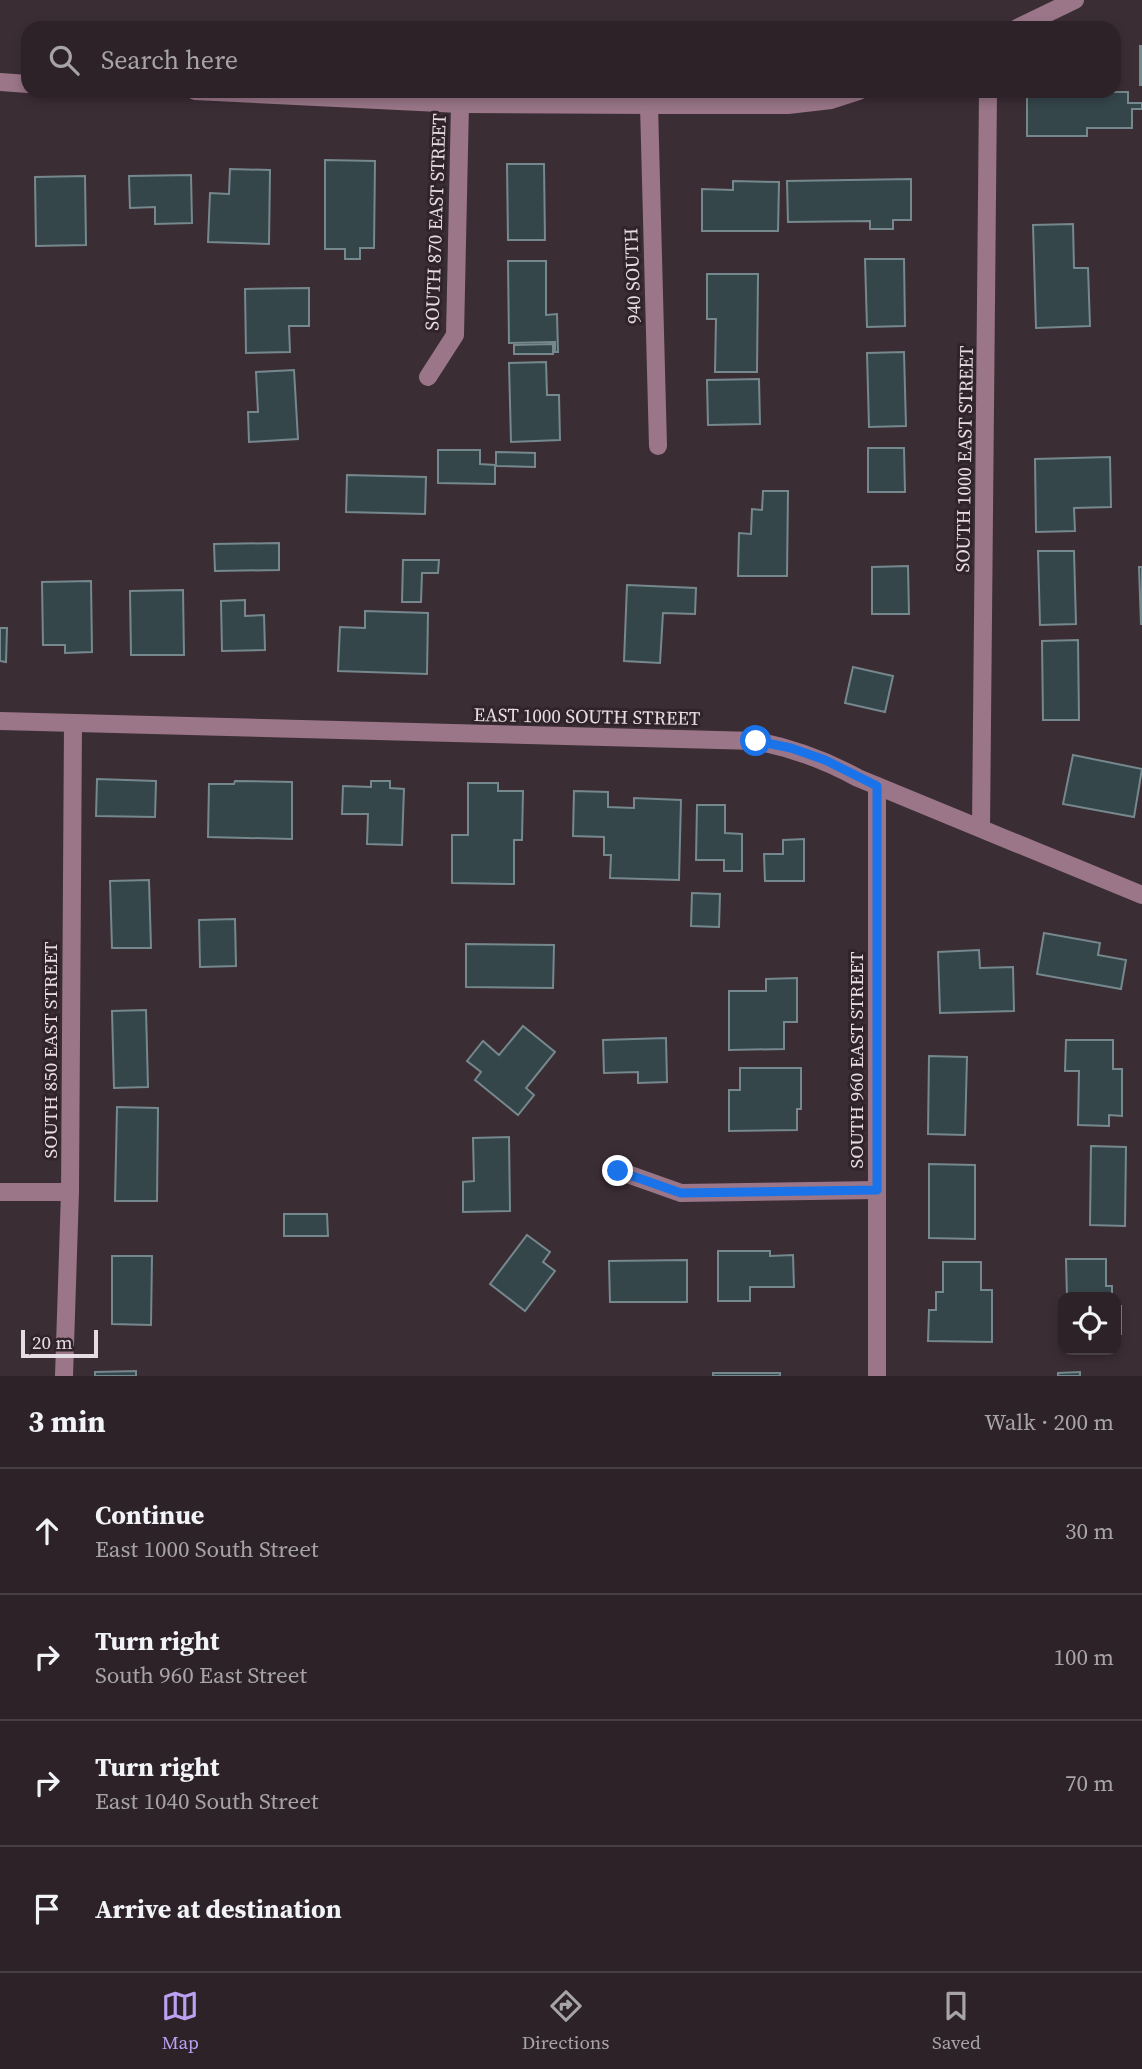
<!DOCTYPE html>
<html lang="en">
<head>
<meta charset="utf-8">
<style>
  body { margin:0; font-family:"Source Serif 4",serif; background:#382f33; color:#f1f3f6 }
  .controls { position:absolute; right:21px; bottom:21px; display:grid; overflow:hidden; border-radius:14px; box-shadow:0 4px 10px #0003 }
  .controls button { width:63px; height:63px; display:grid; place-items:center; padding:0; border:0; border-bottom:2px solid #483f44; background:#2c2227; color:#f1f3f6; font:35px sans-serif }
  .scale { position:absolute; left:21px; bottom:18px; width:77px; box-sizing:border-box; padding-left:7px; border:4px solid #e6dde2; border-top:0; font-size:19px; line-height:24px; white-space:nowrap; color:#e6dde2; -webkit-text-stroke:5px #30232a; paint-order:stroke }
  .stop { position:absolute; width:21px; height:21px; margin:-16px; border:5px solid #1a73e8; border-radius:50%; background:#fff }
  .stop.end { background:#1a73e8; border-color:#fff; box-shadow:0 2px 7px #0008 }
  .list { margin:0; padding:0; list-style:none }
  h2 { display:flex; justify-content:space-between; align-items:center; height:91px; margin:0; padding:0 28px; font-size:30px }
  h2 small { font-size:23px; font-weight:400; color:#a6a4a7 }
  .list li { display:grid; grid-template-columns:46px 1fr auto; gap:21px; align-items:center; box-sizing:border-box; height:126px; padding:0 28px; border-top:2px solid #483f44 }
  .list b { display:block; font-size:26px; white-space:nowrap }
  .list p { margin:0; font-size:23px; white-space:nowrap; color:#a6a4a7 }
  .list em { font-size:23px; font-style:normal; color:#a6a4a7 }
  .icon { flex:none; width:38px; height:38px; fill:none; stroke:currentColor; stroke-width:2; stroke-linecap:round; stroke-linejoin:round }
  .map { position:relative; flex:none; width:1142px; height:1376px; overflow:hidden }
  .search { position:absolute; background:#2c2227; box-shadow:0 4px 10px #0003; left:21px; right:21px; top:21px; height:77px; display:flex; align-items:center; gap:18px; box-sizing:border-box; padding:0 24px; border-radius:21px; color:#a6a4a7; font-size:26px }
  .sheet { height:595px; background:#2c2227 }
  nav { display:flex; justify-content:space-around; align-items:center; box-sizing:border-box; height:98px; border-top:2px solid #483f44; background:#2c2227; font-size:19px; color:#a6a4a7 }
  nav a { display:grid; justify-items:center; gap:4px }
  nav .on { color:#bca0f2 }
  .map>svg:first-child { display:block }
  .building { fill:#35464b; stroke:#75888d; stroke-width:2 }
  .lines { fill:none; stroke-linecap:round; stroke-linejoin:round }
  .minor { stroke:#9a7688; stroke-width:18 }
  .route { stroke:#1a73e8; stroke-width:9 }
  .labels { text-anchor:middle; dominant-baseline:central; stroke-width:6; stroke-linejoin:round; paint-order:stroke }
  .street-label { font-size:19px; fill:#e6dde2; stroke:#30232a }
</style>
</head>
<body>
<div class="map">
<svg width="1142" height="1376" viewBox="0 0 1142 1376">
  <rect width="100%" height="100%" fill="#3b2d34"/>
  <g class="building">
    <rect x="1140" y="46" width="2" height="39"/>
    <path d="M 1027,92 L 1128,92 L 1128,103 L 1142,103 L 1142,109 L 1132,109 L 1132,128 L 1087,128 L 1087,136 L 1027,136 Z"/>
    <path d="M 325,160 L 375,161 L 374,248 L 360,248 L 360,259 L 345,259 L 345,249 L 325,249 Z"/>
    <path d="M 507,164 L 544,164 L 545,240 L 508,240 Z"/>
    <path d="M 230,169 L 270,170 L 269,244 L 208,242 L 210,193 L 229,194 Z"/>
    <path d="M 191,175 L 192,223 L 155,224 L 155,207 L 130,208 L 129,176 Z"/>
    <path d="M 85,176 L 86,245 L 36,246 L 35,177 Z"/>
    <path d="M 911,179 L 911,220 L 893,220 L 893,229 L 870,229 L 870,221 L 788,222 L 787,181 Z"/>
    <path d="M 733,181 L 779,182 L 778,231 L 702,231 L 702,189 L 733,190 Z"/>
    <path d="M 1073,224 L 1074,268 L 1088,268 L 1090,326 L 1036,328 L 1033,225 Z"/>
    <path d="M 865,259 L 904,259 L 905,326 L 867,327 Z"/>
    <path d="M 508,261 L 546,261 L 546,315 L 557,314 L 558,352 L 555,352 L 555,342 L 509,343 Z"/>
    <path d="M 707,274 L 758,274 L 757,372 L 715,372 L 716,319 L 707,319 Z"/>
    <path d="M 309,288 L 309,326 L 289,326 L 290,352 L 246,353 L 245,289 Z"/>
    <path d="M 553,344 L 553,354 L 514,354 L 514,345 Z"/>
    <path d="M 904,352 L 906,426 L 869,427 L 867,353 Z"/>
    <path d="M 546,362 L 547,395 L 559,395 L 560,440 L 511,442 L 509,363 Z"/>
    <path d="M 294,370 L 298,439 L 249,442 L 248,412 L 258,412 L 256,372 Z"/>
    <path d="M 759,379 L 760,424 L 708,425 L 707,380 Z"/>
    <path d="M 868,448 L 904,448 L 905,492 L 868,492 Z"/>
    <path d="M 438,450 L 480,450 L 480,464 L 495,465 L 495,484 L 438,483 Z"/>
    <path d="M 496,452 L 535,453 L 535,467 L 496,466 Z"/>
    <path d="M 1110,457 L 1111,507 L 1074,508 L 1075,531 L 1036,532 L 1035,459 Z"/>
    <path d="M 347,475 L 426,477 L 425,514 L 346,512 Z"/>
    <path d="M 763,491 L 788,491 L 787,576 L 738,576 L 739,533 L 751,534 L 752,509 L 762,510 Z"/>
    <path d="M 279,543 L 279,570 L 215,571 L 214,544 Z"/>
    <path d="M 1038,551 L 1074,551 L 1076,624 L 1040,625 Z"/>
    <path d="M 403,560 L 439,560 L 438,573 L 422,573 L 421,602 L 402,602 Z"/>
    <path d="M 908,566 L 909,614 L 872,614 L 872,567 Z"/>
    <path d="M 1139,567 L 1142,567 L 1142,624 L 1141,624 Z"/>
    <path d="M 91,581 L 92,652 L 65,653 L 65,645 L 43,645 L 42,582 Z"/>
    <path d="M 627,585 L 696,588 L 695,614 L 663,613 L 660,663 L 624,661 Z"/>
    <path d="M 183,590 L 184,655 L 131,655 L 130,591 Z"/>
    <path d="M 245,600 L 245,616 L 264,615 L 265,650 L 222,651 L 221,601 Z"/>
    <path d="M 365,611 L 428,613 L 427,674 L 338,671 L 340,627 L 365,628 Z"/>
    <path d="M 0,628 L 7,628 L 6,662 L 0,661 Z"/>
    <path d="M 1078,640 L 1079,720 L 1043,720 L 1042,641 Z"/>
    <path d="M 853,667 L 893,676 L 885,712 L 845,703 Z"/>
    <path d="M 1073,755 L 1142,769 L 1134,817 L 1063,804 Z"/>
    <path d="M 97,779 L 156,781 L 155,817 L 96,816 Z"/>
    <path d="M 235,781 L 292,782 L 292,839 L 208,837 L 209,784 L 234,784 Z"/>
    <path d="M 371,781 L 390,781 L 390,788 L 404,789 L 402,845 L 367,844 L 368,814 L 342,814 L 343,786 L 371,787 Z"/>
    <path d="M 468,783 L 498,783 L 498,791 L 523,791 L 522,840 L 514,840 L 514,884 L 452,883 L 452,835 L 468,835 Z"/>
    <path d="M 574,791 L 608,792 L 608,807 L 634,808 L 634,798 L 681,800 L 679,880 L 610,878 L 611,855 L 604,855 L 604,837 L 573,836 Z"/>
    <path d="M 697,805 L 725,805 L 725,833 L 742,834 L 742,871 L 724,871 L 724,860 L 696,860 Z"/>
    <path d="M 804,839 L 804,881 L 765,881 L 764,854 L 783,854 L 783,840 Z"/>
    <path d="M 149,880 L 151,948 L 112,948 L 110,881 Z"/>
    <path d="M 692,893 L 720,894 L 719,927 L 691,926 Z"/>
    <path d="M 235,919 L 236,966 L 200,967 L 199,920 Z"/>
    <path d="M 1044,933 L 1100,943 L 1098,955 L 1126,960 L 1121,989 L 1037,974 Z"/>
    <path d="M 466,944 L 554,945 L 553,988 L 466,987 Z"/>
    <path d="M 979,950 L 980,968 L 1013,967 L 1014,1011 L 940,1013 L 938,952 Z"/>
    <path d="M 797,978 L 797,1022 L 784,1022 L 784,1049 L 729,1050 L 729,991 L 766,991 L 766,979 Z"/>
    <path d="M 146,1010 L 148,1087 L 114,1088 L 112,1011 Z"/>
    <path d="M 523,1026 L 555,1052 L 526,1088 L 534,1095 L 518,1115 L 475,1080 L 481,1072 L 467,1061 L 483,1041 L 499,1055 Z"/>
    <path d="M 666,1038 L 667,1082 L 638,1083 L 638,1072 L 604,1073 L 603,1040 Z"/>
    <path d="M 1066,1040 L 1113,1040 L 1113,1069 L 1122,1069 L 1122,1116 L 1109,1115 L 1109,1126 L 1078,1125 L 1079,1071 L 1065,1071 Z"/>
    <path d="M 929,1056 L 967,1057 L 965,1135 L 928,1134 Z"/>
    <path d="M 740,1068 L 801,1068 L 801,1109 L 797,1109 L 797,1130 L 729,1131 L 729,1090 L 740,1090 Z"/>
    <path d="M 117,1107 L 158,1108 L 157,1201 L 115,1201 Z"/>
    <path d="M 509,1137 L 510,1211 L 463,1212 L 463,1182 L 474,1181 L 473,1138 Z"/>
    <path d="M 1091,1146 L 1126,1147 L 1125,1226 L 1090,1225 Z"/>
    <path d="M 929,1164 L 975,1165 L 975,1239 L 929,1238 Z"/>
    <path d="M 284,1214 L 327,1214 L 328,1236 L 284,1236 Z"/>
    <path d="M 527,1235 L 550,1252 L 543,1262 L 555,1271 L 525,1311 L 490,1284 Z"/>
    <path d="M 718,1251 L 770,1251 L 770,1256 L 793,1255 L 794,1287 L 750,1287 L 750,1301 L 718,1301 Z"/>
    <path d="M 112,1256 L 152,1256 L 151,1325 L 112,1324 Z"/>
    <path d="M 1066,1259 L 1106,1259 L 1106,1286 L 1112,1286 L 1112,1297 L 1067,1297 Z"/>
    <path d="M 687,1260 L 687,1302 L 610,1302 L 609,1261 Z"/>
    <path d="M 943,1262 L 981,1262 L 981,1290 L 992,1290 L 992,1342 L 928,1341 L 929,1310 L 936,1310 L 936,1292 L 943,1292 Z"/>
    <rect x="1116" y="1306" width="5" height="28"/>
    <path d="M 136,1371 L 136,1376 L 95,1376 L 95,1372 Z"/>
    <path d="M 1080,1372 L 1080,1376 L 1058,1376 L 1058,1373 Z"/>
    <rect x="713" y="1373" width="67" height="3"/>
  </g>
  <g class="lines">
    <g class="minor">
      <path d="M 1017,28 L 1075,0"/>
      <path d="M 0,82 L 28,84"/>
      <path d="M 195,91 L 460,104 L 649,105 L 788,105 L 831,100 L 859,91"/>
      <path d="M 649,105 L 658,446"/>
      <path d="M 428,377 L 455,335 L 460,104"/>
      <path d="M 0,721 L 756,741 C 793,748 825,760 858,778 L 1142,895"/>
      <path d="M 877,786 L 877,1376"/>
      <path d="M 981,828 L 988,91"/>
      <path d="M 619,1171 L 681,1193 L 877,1190"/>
      <path d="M 0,1192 L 70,1192"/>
      <path d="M 64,1376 L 70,1192 L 73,723"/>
    </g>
  </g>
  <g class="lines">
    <path class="route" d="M 618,1171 L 681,1193 L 877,1190 L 877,786 L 825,760 L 791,748 L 756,741"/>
  </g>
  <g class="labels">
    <g class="street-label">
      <text transform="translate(435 222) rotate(-88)">SOUTH 870 EAST STREET</text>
      <text transform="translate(632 276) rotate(-92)">940 SOUTH</text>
      <text transform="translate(964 459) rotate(-89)">SOUTH 1000 EAST STREET</text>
      <text transform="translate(587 716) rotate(1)">EAST 1000 SOUTH STREET</text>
      <text transform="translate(50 1050) rotate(-90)">SOUTH 850 EAST STREET</text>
      <text transform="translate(856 1060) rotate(-90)">SOUTH 960 EAST STREET</text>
    </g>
  </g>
</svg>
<div class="controls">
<button><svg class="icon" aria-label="locate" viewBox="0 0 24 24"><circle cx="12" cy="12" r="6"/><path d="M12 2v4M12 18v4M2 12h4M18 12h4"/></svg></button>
</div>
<div class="scale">20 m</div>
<div class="stop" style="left:756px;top:741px"></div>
<div class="stop end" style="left:618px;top:1171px"></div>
<div class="search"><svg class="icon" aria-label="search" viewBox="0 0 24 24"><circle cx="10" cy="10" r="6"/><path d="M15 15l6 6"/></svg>Search here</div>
</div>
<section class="sheet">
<h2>3 min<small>Walk · 200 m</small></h2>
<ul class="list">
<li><svg class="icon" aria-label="ahead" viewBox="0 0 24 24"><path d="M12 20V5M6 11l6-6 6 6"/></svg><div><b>Continue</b><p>East 1000 South Street</p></div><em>30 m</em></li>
<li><svg class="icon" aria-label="right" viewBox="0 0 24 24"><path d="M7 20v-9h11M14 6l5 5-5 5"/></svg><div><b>Turn right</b><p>South 960 East Street</p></div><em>100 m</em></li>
<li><svg class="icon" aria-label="right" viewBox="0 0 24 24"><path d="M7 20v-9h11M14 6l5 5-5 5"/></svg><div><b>Turn right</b><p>East 1040 South Street</p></div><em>70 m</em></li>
<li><svg class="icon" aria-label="arrive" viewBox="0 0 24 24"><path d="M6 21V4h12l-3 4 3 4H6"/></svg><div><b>Arrive at destination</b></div></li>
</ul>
</section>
<nav>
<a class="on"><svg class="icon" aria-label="map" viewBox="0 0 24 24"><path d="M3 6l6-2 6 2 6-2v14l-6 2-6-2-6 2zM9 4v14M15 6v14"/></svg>Map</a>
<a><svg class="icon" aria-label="directions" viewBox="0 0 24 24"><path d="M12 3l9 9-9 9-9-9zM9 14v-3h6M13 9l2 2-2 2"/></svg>Directions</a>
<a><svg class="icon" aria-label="saved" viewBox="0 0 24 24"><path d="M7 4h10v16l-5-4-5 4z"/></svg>Saved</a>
</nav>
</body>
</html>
